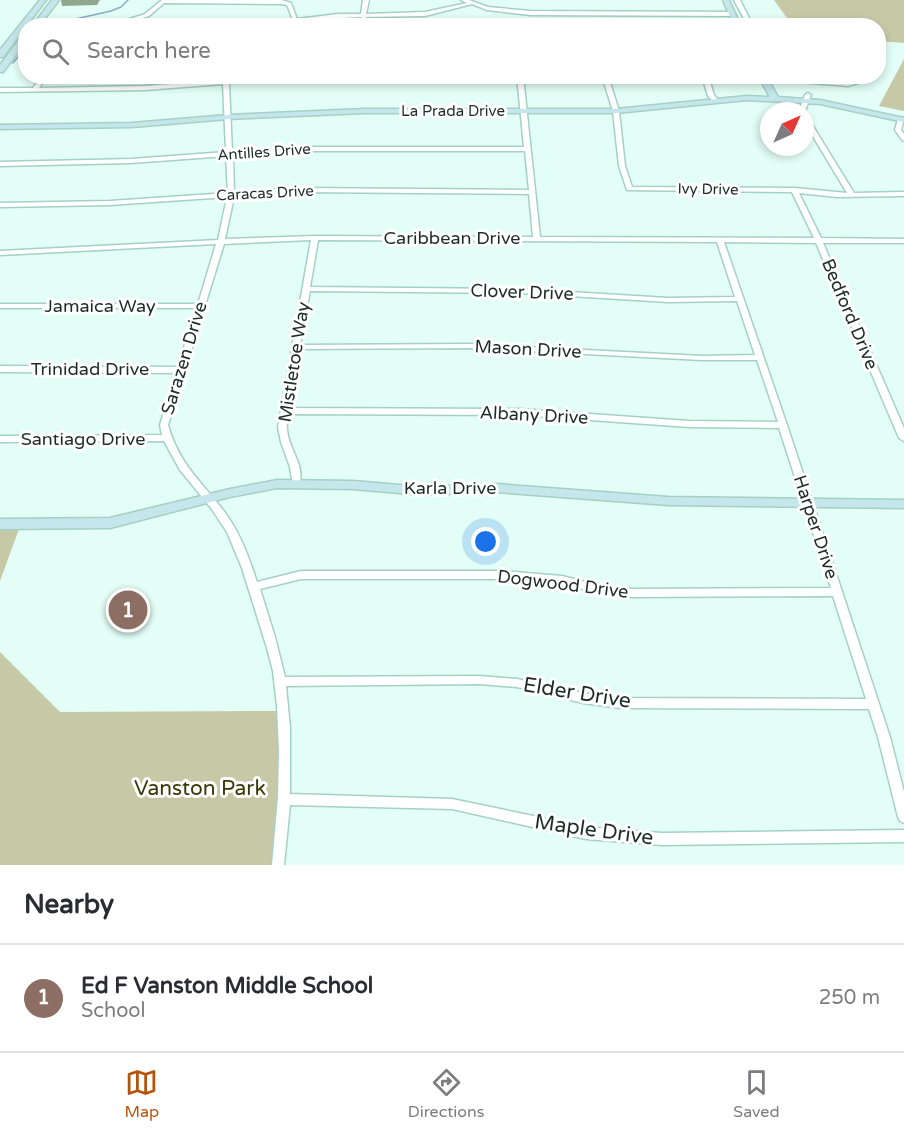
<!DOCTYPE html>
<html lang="en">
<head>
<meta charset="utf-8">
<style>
  body { margin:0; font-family:"Varela Round",sans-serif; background:#f2f2f3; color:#2b2b33 }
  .compass { position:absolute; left:760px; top:102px; width:54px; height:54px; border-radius:50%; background:#fff; box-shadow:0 3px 9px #0003; rotate:45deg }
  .you { position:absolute; left:486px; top:542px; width:21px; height:21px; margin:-15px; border:4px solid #fff; border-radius:50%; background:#1a73e8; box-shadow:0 0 0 9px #1a73e833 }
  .badge { display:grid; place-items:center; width:39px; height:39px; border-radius:50%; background:#b45309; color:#fff; font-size:20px; font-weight:700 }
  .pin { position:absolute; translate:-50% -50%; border:3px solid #fff; box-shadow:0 2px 6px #0006 }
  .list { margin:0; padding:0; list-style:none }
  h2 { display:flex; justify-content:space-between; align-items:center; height:78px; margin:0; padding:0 24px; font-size:26px }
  h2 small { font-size:20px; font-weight:400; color:#7c7c81 }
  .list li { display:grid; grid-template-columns:39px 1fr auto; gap:18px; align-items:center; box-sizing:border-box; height:108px; padding:0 24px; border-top:2px solid #e1e1e2 }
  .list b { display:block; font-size:22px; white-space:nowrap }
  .list p { margin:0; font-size:20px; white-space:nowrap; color:#7c7c81 }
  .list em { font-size:20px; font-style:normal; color:#7c7c81 }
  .icon { flex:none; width:33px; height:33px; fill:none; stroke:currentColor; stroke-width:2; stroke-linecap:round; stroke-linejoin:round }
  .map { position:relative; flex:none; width:904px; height:865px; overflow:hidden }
  .search { position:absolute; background:#fff; box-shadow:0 3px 9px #0003; left:18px; right:18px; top:18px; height:66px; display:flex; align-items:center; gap:15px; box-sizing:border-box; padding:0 21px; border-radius:24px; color:#7c7c81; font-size:22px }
  .sheet { height:186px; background:#fff }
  nav { display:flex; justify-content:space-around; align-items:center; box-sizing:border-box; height:84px; border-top:2px solid #e1e1e2; background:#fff; font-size:16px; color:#7c7c81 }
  nav a { display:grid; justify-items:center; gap:3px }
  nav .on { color:#b45309 }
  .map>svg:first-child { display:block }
  .green { fill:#c7c9a6 }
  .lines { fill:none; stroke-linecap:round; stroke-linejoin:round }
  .stream { stroke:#88adc8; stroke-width:1.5 }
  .street-casing { stroke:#a5d1c4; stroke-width:3 }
  .secondary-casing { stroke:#a5d1c4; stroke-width:3 }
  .street { fill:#fff; fill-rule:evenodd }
  .secondary { fill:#c5e6ea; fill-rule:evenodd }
  .wall { fill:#90a78e }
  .labels { text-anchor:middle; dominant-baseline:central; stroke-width:6; stroke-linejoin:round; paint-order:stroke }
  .far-street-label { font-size:15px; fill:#1c2d28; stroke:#fff }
  .street-label { font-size:18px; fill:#1c2d28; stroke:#fff }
  .near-street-label { font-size:21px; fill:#1c2d28; stroke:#fff }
  .near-park-label { font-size:21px; fill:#383905; stroke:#fff }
</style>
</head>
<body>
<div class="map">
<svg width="904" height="865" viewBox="0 0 904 865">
  <rect width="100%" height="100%" fill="#e3fef6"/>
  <g class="green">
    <path d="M 774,0 L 904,0 L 904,43 L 879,41 L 878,26 L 792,25 Z"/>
    <path d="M 904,59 L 904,111 L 879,106 Z"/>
    <path d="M 0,529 L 19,529 L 0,581 Z"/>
    <path d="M 0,652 L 60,712 L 280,711 L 277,821 L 272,865 L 0,865 Z"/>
  </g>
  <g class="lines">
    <g class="stream">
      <path d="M 44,26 L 111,11 L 121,7 L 128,0"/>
      <path d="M 13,63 L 26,47"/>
    </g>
    <g class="street-casing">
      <g id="street">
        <path d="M 162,0 L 281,0 L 291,3 L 297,19 L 338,14 L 361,14 L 363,0 L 369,0 L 366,14 L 425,12 L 467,3 L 461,0 L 469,0 L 488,7 L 530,11 L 732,12 L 735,14 L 732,16 L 530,15 L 487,10 L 472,4 L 425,16 L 366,17 L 365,26 L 359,26 L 361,17 C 323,18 288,26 250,26 L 293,20 L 287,5 L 281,4 L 164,3 L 149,16 L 117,26 L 108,26 L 145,14 Z"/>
        <path d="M 734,0 L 740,0 L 753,26 L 748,26 Z"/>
        <path d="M 41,76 L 47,76 L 39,88 L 145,86 L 223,80 L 223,76 L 229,76 L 229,80 L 275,76 L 307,76 L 229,83 L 232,152 L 303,147 L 524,147 L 517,76 L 523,76 L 540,237 L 814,238 L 792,192 L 627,190 L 619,166 L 613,111 L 602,76 L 608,76 L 619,111 L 625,166 L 632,187 L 795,188 L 847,193 L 805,123 L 805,116 L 808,118 L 854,193 L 904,192 L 904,196 L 837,197 L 799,193 L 821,238 L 904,239 L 904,243 L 823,243 L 904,428 L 904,441 L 899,438 L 816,243 L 724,242 L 787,425 L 890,737 L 904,792 L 904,823 L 900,821 L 898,817 L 878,737 L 869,709 L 620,708 L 583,703 L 517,687 L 479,684 L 286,686 L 290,728 L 290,794 L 452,799 L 586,827 L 662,833 L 904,830 L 904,842 L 662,845 L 586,839 L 452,809 L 290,805 L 284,865 L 272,865 L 278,797 L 279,751 L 277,706 L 273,671 L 267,648 L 242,568 L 227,532 L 211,508 L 180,470 L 164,441 L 0,442 L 0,436 L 162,435 L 160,425 L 176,373 L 0,372 L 0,366 L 178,367 L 196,308 L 0,308 L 0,304 L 198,304 L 216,244 L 0,255 L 0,251 L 218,240 L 227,197 L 110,205 L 0,207 L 0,203 L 110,201 L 228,193 L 226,156 L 131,163 L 0,166 L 0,162 L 131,159 L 226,152 L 223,84 L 145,90 L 0,92 L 0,88 L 33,88 ZM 303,151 L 525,151 L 529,190 L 299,188 L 234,192 L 233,156 ZM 299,192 L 529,194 L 533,237 L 315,236 L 225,239 L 234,197 ZM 311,240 L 278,427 L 281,442 L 290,467 L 293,486 L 299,486 C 306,465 288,449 287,429 C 286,424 288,419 289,414 L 519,415 L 689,427 L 779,428 L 831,588 L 631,589 L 594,584 L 562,576 L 501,571 L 301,571 L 257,582 C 249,558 241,535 226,514 C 203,483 179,465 168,425 L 224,244 ZM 318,240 L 717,242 L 735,297 L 668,298 L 521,289 L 310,287 ZM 310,291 L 521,293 L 668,302 L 737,301 L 755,355 L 702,356 L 469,344 L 300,345 ZM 469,348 L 702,360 L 757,360 L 778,422 L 689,421 L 519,409 L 290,408 L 300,349 ZM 301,579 L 501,579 L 562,584 L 594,592 L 631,597 L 833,596 L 866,699 L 620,698 L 583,693 L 517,679 L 479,676 L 285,677 L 275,637 L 260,589 Z"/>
        <path d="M 702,76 L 708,76 L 714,95 L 718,100 L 717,101 L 713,101 L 708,96 Z"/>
        <path d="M 778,76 L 848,82 L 853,81 L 855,76 L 861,76 L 858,83 L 848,86 L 763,79 L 760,77 Z"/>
        <path d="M 808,93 L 811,95 L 805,111 L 799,111 L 805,95 Z"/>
        <path d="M 901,117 L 904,119 L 901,130 L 904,134 L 904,141 L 902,140 L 895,130 L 898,119 Z"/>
      </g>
    </g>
    <g class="secondary-casing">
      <g id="secondary">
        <path d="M 40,0 L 46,0 L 3,57 L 0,57 L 0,50 Z"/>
        <path d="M 52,0 L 59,0 L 39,26 L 32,26 Z"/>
        <path d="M 723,0 L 729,0 L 741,26 L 734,26 Z"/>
        <path d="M 23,35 L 26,35 L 26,42 L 3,72 L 0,72 L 0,65 Z"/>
        <path d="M 758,76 L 766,76 L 778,97 L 820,100 L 904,118 L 904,122 L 820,104 L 747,100 L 616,113 L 365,113 L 228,119 L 132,127 L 0,129 L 0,125 L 132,123 L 228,115 L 365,109 L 616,109 L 747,96 L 770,97 Z"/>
        <path d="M 277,480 L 353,481 L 423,487 L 496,484 L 668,497 L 904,500 L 904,508 L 668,505 L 496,492 L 423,495 L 353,489 L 277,488 L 230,497 L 110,528 L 0,529 L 0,519 L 110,518 L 230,489 Z"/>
      </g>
    </g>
    <use href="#street" class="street"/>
    <use href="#secondary" class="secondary"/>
  </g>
  <path class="wall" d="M 61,0 L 100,0 L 97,5 L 62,6 Z"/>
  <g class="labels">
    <g class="far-street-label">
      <text x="453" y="111">La Prada Drive</text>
      <text transform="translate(264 152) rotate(-4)">Antilles Drive</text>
      <text transform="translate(708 189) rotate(1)">Ivy Drive</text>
      <text transform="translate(265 193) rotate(-3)">Caracas Drive</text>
    </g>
    <g class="street-label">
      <text x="452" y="238">Caribbean Drive</text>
      <text transform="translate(522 292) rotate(2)">Clover Drive</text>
      <text x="100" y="306">Jamaica Way</text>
      <text transform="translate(850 314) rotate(67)">Bedford Drive</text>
      <text transform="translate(528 349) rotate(3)">Mason Drive</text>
      <text transform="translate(184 358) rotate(-73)">Sarazen Drive</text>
      <text transform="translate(294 362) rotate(-81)">Mistletoe Way</text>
      <text x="90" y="369">Trinidad Drive</text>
      <text transform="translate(534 415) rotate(3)">Albany Drive</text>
      <text x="83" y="439">Santiago Drive</text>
      <text x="450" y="488">Karla Drive</text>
      <text transform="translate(816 527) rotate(72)">Harper Drive</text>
      <text transform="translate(563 584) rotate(7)">Dogwood Drive</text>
    </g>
    <g class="near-street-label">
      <text transform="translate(577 693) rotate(9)">Elder Drive</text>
      <text transform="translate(594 830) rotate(8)">Maple Drive</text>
    </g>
    <g class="near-park-label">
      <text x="200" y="788">Vanston Park</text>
    </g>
  </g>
</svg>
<svg class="compass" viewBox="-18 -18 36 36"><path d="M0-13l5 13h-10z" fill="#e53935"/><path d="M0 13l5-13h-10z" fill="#7c7c81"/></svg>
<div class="you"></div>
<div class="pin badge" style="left:128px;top:610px;background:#8d6e63">1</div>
<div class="search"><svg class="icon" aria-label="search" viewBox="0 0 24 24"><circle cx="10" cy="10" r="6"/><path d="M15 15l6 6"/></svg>Search here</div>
</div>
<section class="sheet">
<h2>Nearby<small></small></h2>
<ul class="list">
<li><span class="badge" style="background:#8d6e63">1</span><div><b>Ed F Vanston Middle School</b><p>School</p></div><em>250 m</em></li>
</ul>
</section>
<nav>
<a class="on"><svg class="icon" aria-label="map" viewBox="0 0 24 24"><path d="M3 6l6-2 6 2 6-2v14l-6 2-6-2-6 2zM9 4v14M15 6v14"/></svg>Map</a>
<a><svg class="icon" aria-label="directions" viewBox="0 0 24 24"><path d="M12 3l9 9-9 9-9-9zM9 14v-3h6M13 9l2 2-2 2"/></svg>Directions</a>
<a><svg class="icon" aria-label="saved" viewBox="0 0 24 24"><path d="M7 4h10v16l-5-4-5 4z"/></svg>Saved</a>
</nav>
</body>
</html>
